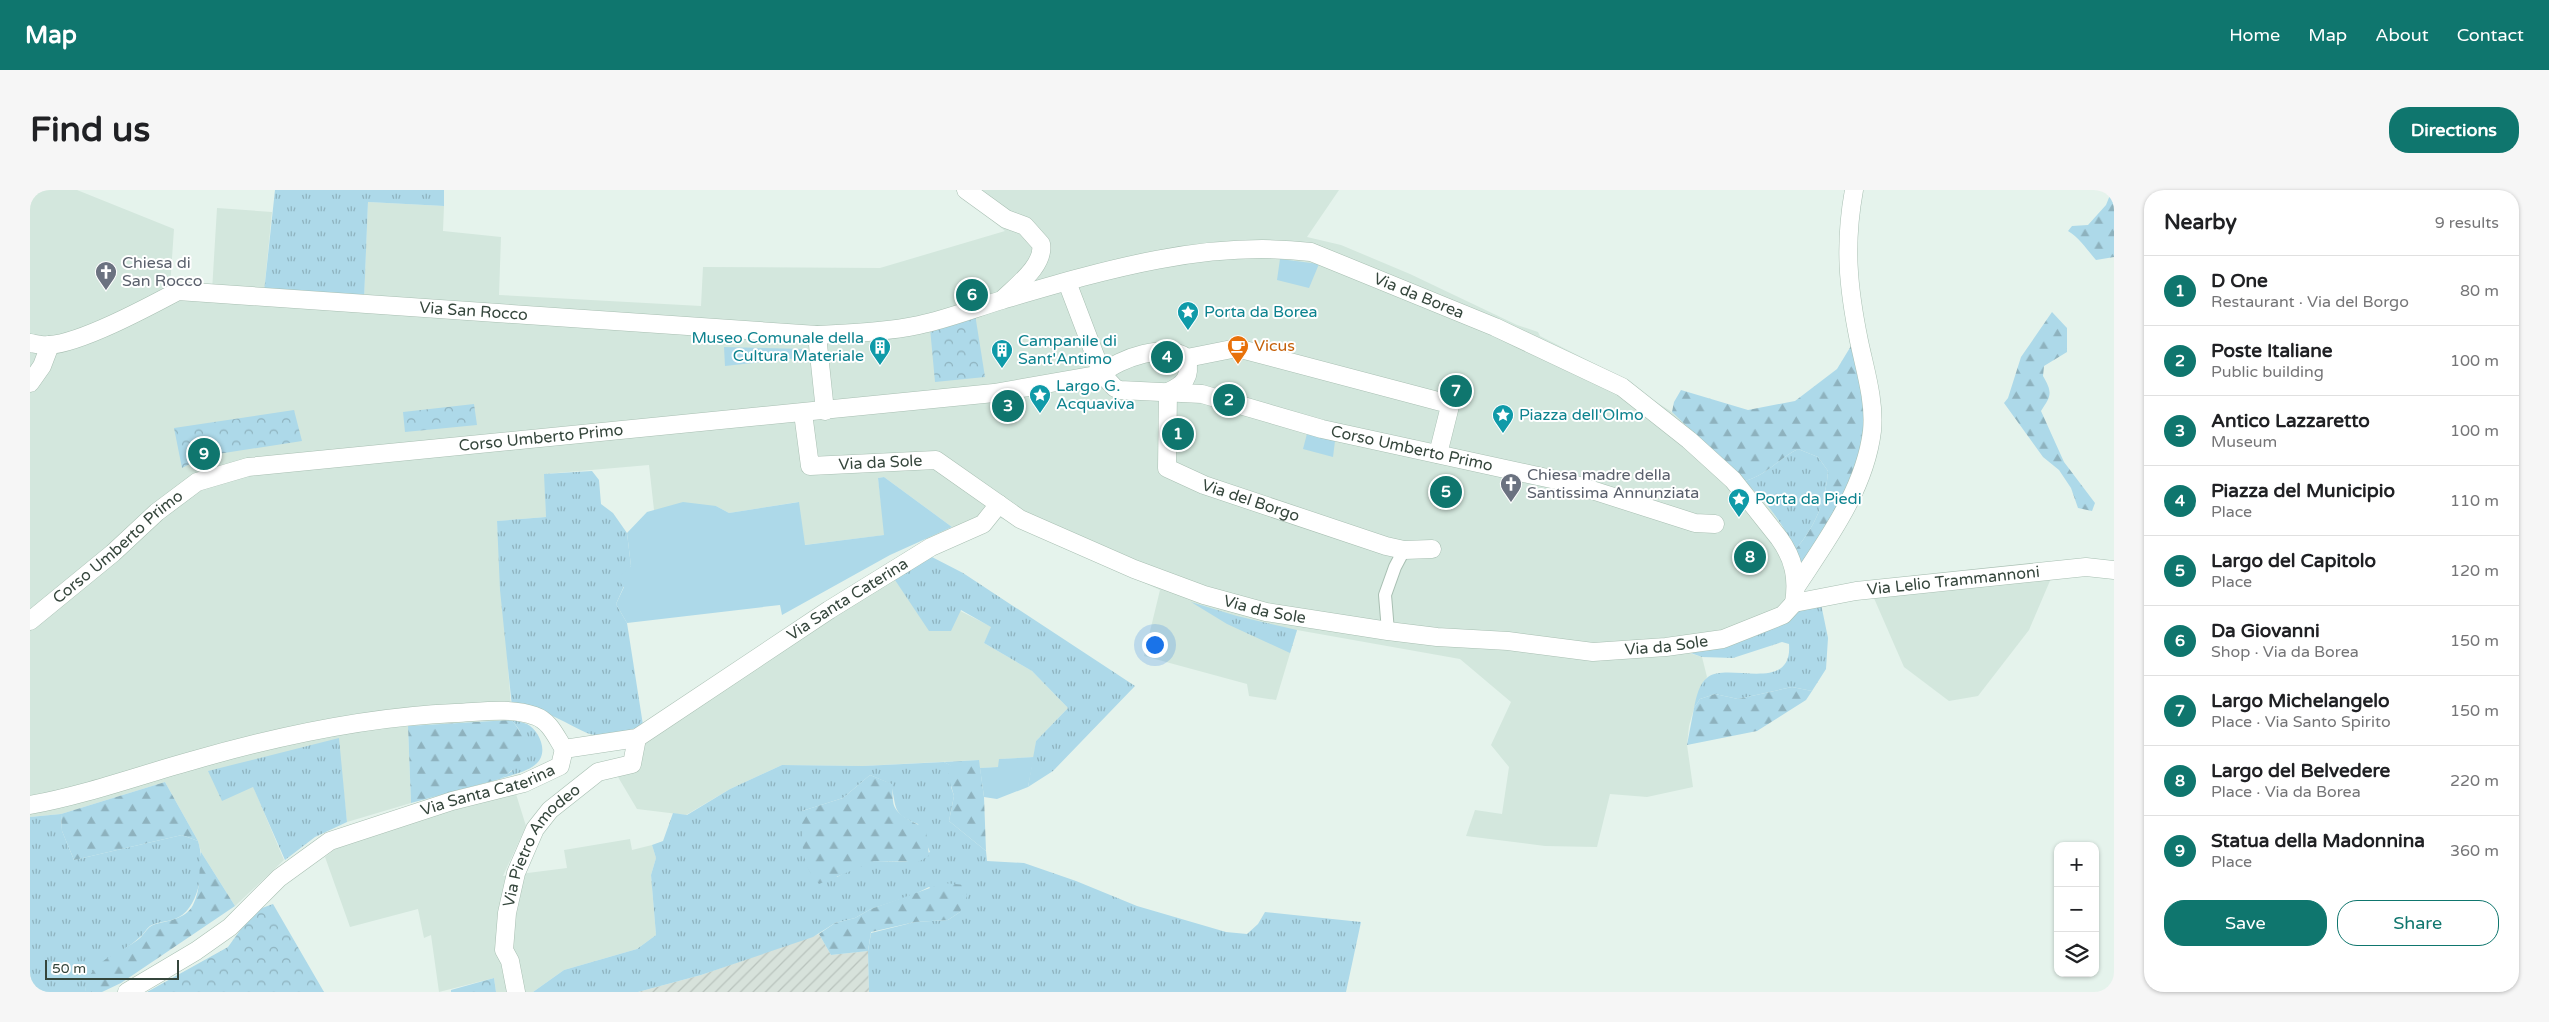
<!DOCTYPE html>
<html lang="en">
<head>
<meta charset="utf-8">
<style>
  body { margin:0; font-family:"Varela Round",sans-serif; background:#f6f6f6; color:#202124 }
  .controls { position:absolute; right:15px; bottom:15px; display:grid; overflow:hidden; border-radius:10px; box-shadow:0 1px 4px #0004 }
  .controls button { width:45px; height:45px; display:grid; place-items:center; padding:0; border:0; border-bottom:1px solid #e0e0e0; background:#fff; color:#202124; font:25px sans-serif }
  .scale { position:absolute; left:15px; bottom:12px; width:134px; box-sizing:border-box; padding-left:5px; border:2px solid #35463c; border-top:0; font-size:14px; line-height:18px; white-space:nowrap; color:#35463c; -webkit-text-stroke:4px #fff; paint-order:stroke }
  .you { position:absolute; left:1124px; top:454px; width:18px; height:18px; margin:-12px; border:4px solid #fff; border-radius:50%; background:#1a73e8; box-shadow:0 0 0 8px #1a73e833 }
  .badge { display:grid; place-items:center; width:32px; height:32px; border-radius:50%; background:#0f766e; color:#fff; font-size:16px; font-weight:700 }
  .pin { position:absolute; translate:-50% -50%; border:2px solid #fff; box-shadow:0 1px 5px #0006 }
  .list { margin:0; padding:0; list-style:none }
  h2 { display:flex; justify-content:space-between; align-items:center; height:65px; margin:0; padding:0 20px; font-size:21px }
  h2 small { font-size:16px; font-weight:400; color:#757577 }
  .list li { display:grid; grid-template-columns:32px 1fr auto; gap:15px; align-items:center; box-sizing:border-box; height:70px; padding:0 20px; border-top:1px solid #e0e0e0 }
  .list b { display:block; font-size:19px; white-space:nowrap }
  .list p { margin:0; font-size:16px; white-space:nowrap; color:#757577 }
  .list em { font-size:16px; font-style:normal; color:#757577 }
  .actions { display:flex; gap:10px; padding:15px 20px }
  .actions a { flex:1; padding:11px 0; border:1px solid #0f766e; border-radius:20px; text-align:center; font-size:18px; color:#0f766e }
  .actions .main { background:#0f766e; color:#fff }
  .icon { flex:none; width:28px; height:28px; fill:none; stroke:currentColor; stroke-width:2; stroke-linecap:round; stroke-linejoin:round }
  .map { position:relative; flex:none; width:2084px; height:802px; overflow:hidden; border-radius:20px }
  header { display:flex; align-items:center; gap:30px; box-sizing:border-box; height:70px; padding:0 25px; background:#0f766e; color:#fff }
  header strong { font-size:24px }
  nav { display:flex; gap:28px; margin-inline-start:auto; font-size:18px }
  .intro { display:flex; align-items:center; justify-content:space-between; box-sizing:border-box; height:120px; padding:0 30px }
  h1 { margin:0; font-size:35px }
  .button { padding:12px 22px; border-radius:20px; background:#0f766e; color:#fff; font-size:18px; font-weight:700 }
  main { display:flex; gap:30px; padding:0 30px }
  aside { flex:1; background:#fff; border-radius:20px; box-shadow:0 1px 4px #0004 }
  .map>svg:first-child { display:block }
  .residential { fill:#d3e7dd }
  .industrial { fill:url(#industrial-furrows) }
  .grass { fill:url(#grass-tufts); fill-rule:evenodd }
  .forest { fill:url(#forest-firs) }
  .park { fill:url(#park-crowns) }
  .garden { fill:#add9e9 }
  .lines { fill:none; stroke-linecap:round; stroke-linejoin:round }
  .pedestrian-casing { stroke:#a8bfb2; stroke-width:14 }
  .minor-casing { stroke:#a8bfb2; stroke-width:19 }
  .pedestrian { stroke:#fff; stroke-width:12 }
  .minor { stroke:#fff; stroke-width:18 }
  .labels { text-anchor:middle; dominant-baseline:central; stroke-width:4; stroke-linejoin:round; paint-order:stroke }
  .worship-label { font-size:16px; fill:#5b616d; stroke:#fff; text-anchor:start }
  .street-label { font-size:16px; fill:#35463c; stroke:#fff }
  .culture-label { font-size:16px; fill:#0d838f; stroke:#fff; text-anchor:start }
  .food-label { font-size:16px; fill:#c56008; stroke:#fff; text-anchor:start }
</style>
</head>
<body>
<header>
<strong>Map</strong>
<nav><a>Home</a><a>Map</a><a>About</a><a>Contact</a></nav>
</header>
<div class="intro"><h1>Find us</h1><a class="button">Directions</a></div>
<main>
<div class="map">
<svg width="2084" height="802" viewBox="0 0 2084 802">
  <defs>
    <pattern id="industrial-furrows" width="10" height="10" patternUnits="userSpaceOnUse" patternTransform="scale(1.25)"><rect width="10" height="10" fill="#d7e2db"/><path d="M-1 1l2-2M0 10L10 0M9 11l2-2" fill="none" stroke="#b9c3bd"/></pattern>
    <pattern id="grass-tufts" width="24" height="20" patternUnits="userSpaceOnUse" patternTransform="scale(1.25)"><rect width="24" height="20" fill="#add9e9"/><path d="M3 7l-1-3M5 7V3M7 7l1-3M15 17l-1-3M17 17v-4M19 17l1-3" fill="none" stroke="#8eb2be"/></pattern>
    <pattern id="forest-firs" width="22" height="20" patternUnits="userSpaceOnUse" patternTransform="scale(1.25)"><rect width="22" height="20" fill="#add9e9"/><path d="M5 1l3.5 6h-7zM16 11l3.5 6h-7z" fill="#8eb2be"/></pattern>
    <pattern id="park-crowns" width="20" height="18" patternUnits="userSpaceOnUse" patternTransform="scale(1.25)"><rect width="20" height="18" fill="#add9e9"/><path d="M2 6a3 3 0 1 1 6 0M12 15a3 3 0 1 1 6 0" fill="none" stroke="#8eb2be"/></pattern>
  </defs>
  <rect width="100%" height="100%" fill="#e5f3ec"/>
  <g class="residential">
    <path d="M 0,0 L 47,0 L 144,39 L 140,97 L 182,101 L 187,18 L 242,22 L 234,102 L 334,110 L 338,12 L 414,16 L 413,41 L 471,47 L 469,105 L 671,116 L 673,77 L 850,78 L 975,41 L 926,0 L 1309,0 L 1277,47 L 1311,55 L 1380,84 L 1487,135 L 1508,142 L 1510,146 L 1569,176 L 1642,222 L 1734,310 L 1758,345 L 1773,377 L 1769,419 L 1656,462 L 1672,467 L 1677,487 L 1669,501 L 1659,536 L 1657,555 L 1663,597 L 1617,607 L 1580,604 L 1567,657 L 1515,656 L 1436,646 L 1445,620 L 1472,624 L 1479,577 L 1461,555 L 1481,512 L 1430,469 L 1267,440 L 1246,510 L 1219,506 L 1217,494 L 1114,466 L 1130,400 L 966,326 L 937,345 L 922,337 L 854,287 L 848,288 L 855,345 L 774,355 L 768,312 L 699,323 L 686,316 L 624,320 L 619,275 L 515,284 L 516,327 L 467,331 L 482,530 L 378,536 L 381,613 L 317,632 L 308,549 L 223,596 L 254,670 L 205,716 L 171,662 L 168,651 L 135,592 L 31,624 L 0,627 Z"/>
    <path d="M 2022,386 L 1999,440 L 1948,506 L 1919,511 L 1874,477 L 1843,406 Z"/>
    <path d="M 863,387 L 962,437 L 954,453 L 1002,481 L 1038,518 L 1006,551 L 1004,567 L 969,569 L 969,577 L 950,578 L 948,570 L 833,576 L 752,575 L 700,599 L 656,625 L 607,619 L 585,582 L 612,550 Z"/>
    <path d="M 486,604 L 496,636 L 473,686 L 537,678 L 534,660 L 600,649 L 602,660 L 622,655 L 626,668 L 621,685 L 626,745 L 607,759 L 534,780 L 503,802 L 466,802 L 464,788 L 409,802 L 401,745 L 394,748 L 388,719 L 320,737 L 295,667 L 308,657 L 424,618 Z"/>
  </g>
  <path class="industrial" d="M 789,744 L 801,765 L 838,761 L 839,802 L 608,802 L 671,785 Z"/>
  <g class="grass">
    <path d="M 245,0 L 414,0 L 414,16 L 338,12 L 334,111 L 234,102 Z"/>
    <path d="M 1768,259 L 1788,267 L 1798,281 C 1796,311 1785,337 1765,360 C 1753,333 1736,311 1714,291 C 1735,287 1749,268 1768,259 Z"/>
    <path d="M 562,281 L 569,290 L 571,314 L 583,323 L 597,343 L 601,376 L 590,391 L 594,396 L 586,414 L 597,433 L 613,535 C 596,542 575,550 557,543 C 530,531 513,516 482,517 L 470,400 L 467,331 L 516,327 L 514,284 Z"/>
    <path d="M 900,366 L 933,383 L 1105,496 L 1023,581 L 998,597 L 1006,551 L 1038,518 L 1002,481 L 954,453 L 961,437 L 931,420 L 921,441 L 899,441 L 863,387 Z"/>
    <path d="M 1161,412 L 1207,426 L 1267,440 L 1260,463 L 1197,434 Z"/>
    <path d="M 1791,414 L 1798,448 L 1796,479 L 1782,501 L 1762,497 L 1708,509 L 1685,504 L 1670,509 L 1664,518 C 1666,508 1669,493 1678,487 C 1698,472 1763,504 1759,454 L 1752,452 L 1703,468 L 1672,467 L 1655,461 L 1769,419 Z"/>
    <path d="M 482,530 C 487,531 492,532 497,534 C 510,541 519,563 506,574 C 497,582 481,585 470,589 L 482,581 L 490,541 Z"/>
    <path d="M 309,548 L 317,632 L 285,647 L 255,670 L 223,597 L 192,611 L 178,581 Z"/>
    <path d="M 914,572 L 922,576 L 921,597 L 924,606 L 919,631 L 956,661 L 957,671 L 994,673 L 1046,691 L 1107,716 L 1196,742 L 1217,744 L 1228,734 L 1235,722 L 1331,732 L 1316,802 L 839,802 L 838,761 L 841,743 L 885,732 L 918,730 L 930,722 L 899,697 L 883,705 L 841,719 L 825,728 L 805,733 L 783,747 L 671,785 L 608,802 L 503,802 L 534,780 L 607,759 L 626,745 L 621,685 L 626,668 L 622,655 L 633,651 L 643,623 L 657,625 L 700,599 L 752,575 L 833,576 ZM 840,585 L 861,594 C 867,617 861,624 888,634 L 900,662 L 876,672 L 845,671 L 826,676 L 807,687 L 772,638 L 772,621 L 813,608 Z"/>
    <path d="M 31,624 L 32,641 L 44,670 L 152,645 L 168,651 C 175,672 171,715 149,727 C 141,732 128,731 120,736 C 116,739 114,744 110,747 C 91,765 59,774 55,802 L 12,802 L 0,795 L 0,627 Z"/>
  </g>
  <g class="forest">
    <path d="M 2082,0 L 2084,0 L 2084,67 L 2066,70 C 2057,60 2050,48 2038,41 L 2042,36 L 2058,35 L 2076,15 Z"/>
    <path d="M 2022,122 L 2037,138 L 2037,162 L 2014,176 L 2013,186 C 2023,203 2021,206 2011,221 L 2034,272 L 2065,313 L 2062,321 L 2048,318 L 2041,298 L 2029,280 L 2013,267 L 1974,213 L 1978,208 L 1991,167 Z"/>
    <path d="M 1821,156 L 1834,200 L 1834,240 L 1823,288 L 1773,377 L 1765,360 C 1785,337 1796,311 1798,281 L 1788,267 L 1768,259 C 1749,268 1735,287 1714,291 L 1642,222 L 1644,212 L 1651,200 L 1718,220 L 1765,211 L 1807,179 Z"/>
    <path d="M 1762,497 L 1782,501 L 1776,510 L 1727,541 L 1657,555 L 1664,518 L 1670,509 L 1685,504 L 1708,509 Z"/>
    <path d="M 482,530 L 496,550 C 494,570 486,579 470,589 L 381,613 L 378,536 Z"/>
    <path d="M 949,570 L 954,607 L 956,661 L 919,631 L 924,606 L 918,585 L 921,576 L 914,572 Z"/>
    <path d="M 840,585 L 862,594 C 863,600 862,605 863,611 C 864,626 885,632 896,639 L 899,666 L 888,672 L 845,671 L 789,694 C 769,673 772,648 772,621 L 813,608 Z"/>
    <path d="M 135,592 L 168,651 L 152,645 L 44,670 L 32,641 L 31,624 Z"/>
    <path d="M 171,662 L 205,716 L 91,793 L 72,802 L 55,802 C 56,794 58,787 63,781 C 74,766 96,760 110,748 C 114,744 118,737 123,735 C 138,730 155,730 163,715 C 172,698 168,680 171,662 Z"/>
    <path d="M 914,693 L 935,695 L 937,706 L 930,722 L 918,730 L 885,732 L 841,742 L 838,761 L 801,765 L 789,744 L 805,733 L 825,728 L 841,719 Z"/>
  </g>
  <g class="park">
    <path d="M 945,124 L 955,187 L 905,192 L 900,138 Z"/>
    <path d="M 444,214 L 447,235 L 375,242 L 373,222 Z"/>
    <path d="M 264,220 L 272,251 L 175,266 L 152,278 L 144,238 Z"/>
    <path d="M 243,714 L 294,802 L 117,802 L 198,757 L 224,721 Z"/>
    <path d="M 464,788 L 466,802 L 421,802 L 421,800 Z"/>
  </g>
  <g class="garden">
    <path d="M 1250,69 L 1289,74 L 1279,98 L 1247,90 Z"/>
    <path d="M 694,157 L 777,159 L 778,167 L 695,176 Z"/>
    <path d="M 1279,236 L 1306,243 L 1303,267 L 1273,259 Z"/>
    <path d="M 854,287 L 922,337 L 860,365 L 752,425 L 750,415 L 597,433 L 586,414 L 594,397 L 589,391 L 591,385 L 601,376 L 597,343 L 617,322 L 653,312 L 686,316 L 699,323 L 769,312 L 775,355 L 854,345 L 848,288 Z"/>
    <path d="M 1004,567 L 998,597 L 967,609 L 954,607 L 950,578 L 968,577 L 969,569 Z"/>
  </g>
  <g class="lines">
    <g class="pedestrian-casing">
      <path id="pedestrian" d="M 1358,441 L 1355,405 L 1365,377 L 1374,360"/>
    </g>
    <g class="minor-casing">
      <g id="minor">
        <path d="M 936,0 L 976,29 L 995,36 L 1011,54 C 1015,75 986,96 973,109"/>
        <path id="s1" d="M 1037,92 L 1072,184 L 1085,198 L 1090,200 L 1172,204 L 1292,239 L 1540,293 L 1665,333 L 1685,334"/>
        <path d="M 787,145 L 795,221"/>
        <path id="s2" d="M 0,153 C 6,154 13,156 19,155 C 51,153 118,117 148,101 L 787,145 C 821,143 856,142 889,135 C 918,129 945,118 972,110 C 1071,81 1177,49 1281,62 L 1465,137 L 1592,197 L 1659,250 L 1703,290 L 1749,348 C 1764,369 1768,388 1764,413"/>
        <path d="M 1157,168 L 1207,158 L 1419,214 L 1420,216 L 1408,264"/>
        <path d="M 1072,184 C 1089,168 1137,152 1157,168 C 1161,187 1155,194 1138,202"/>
        <path d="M 0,193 L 12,176 L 20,155"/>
        <path id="s3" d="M 1138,202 L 1137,278 L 1174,295 L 1356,356 L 1374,360 L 1402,359"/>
        <path id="s4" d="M 773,223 L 780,276 L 906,270 L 990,329 L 1104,379 L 1174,405 L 1236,422 L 1358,441 L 1407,447 L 1478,451 L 1563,462 L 1636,457 L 1693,449 L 1753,425 L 1764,413"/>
        <path d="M 1766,397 C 1797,350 1835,299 1842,241 C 1845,211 1835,180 1829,151 C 1818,97 1814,55 1824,0"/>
        <path id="s5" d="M 1764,413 L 1826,401 L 2056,377 L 2084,380"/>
        <path id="s6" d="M 0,431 L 83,363 L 127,322 L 167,292 L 218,277 L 964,203 L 1072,184"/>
        <path id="s7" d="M 534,559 L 607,548 L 799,420 L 901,357 L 953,334 L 969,314"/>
        <path d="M 0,615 C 55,605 107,586 161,571 C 247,546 335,527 425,523 C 451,522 480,517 505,526 C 520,531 526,547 534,559"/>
        <path id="s8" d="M 97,802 L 166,761 L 200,737 L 249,688 L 300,651 L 422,611 L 494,593 L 530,576 L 534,559"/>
        <path id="s9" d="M 486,802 L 480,771 L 474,760 L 477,723 L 486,683 L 505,639 L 520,620 L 568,582 L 602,574 L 607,548"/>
      </g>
    </g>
    <use href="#pedestrian" class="pedestrian"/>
    <use href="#minor" class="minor"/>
  </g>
  <defs>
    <g id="church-pin" transform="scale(1.125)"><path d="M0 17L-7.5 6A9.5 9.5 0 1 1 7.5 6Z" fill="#6b7280" stroke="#fff"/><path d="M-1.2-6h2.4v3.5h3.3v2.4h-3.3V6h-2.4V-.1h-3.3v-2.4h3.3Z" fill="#fff"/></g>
    <g id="sight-pin" transform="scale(1.125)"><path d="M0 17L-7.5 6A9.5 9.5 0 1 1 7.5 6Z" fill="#0f9aa8" stroke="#fff"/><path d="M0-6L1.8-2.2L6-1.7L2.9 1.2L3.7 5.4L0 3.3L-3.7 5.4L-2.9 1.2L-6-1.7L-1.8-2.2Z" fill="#fff"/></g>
    <g id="cafe-pin" transform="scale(1.125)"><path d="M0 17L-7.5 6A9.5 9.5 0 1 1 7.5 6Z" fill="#e8710a" stroke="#fff"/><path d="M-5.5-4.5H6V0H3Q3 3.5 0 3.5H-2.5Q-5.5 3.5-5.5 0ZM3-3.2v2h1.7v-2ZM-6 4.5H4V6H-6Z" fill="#fff"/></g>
    <g id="building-pin" transform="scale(1.125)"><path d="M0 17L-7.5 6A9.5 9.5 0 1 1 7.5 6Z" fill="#0f9aa8" stroke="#fff"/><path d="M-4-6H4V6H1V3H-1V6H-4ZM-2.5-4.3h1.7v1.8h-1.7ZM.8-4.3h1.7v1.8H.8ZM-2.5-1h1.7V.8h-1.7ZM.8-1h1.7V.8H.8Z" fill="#fff"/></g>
  </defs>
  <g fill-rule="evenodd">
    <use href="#church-pin" x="76" y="82"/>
    <use href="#sight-pin" x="1158" y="122"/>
    <use href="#cafe-pin" x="1208" y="156"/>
    <use href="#building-pin" x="850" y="157"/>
    <use href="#building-pin" x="972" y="160"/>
    <use href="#sight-pin" x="1010" y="205"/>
    <use href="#sight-pin" x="1473" y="225"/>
    <use href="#church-pin" x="1481" y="294"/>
    <use href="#sight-pin" x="1709" y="309"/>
  </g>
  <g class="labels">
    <g class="worship-label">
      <text x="92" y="73">Chiesa di<tspan x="92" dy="18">San Rocco</tspan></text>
      <text x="1497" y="285">Chiesa madre della<tspan x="1497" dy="18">Santissima Annunziata</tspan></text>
    </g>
    <g class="street-label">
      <text stroke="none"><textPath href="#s2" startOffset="1421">Via da Borea</textPath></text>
      <text stroke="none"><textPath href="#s2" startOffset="456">Via San Rocco</textPath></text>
      <text stroke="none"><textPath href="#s6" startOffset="565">Corso Umberto Primo</textPath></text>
      <text stroke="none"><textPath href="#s1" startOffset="422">Corso Umberto Primo</textPath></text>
      <text stroke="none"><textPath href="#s4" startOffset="124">Via da Sole</textPath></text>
      <text stroke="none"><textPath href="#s3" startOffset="166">Via del Borgo</textPath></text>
      <text stroke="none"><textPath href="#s6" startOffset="115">Corso Umberto Primo</textPath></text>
      <text stroke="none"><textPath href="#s5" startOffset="161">Via Lelio Trammannoni</textPath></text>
      <text stroke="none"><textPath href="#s7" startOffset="326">Via Santa Caterina</textPath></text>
      <text stroke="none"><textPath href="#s4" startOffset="544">Via da Sole</textPath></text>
      <text stroke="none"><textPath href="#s4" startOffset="949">Via da Sole</textPath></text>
      <text stroke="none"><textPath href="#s8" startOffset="420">Via Santa Caterina</textPath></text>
      <text stroke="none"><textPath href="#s9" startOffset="159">Via Pietro Amodeo</textPath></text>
    </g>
    <g class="culture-label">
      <text x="1174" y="122">Porta da Borea</text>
      <text x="834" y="148" text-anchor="end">Museo Comunale della<tspan x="834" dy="18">Cultura Materiale</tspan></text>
      <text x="988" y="151">Campanile di<tspan x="988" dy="18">Sant'Antimo</tspan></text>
      <text x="1026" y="196">Largo G.<tspan x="1026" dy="18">Acquaviva</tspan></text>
      <text x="1489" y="225">Piazza dell'Olmo</text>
      <text x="1725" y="309">Porta da Piedi</text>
    </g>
    <g class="food-label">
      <text x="1224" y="156">Vicus</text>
    </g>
  </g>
</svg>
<div class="controls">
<button>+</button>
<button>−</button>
<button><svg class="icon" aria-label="layers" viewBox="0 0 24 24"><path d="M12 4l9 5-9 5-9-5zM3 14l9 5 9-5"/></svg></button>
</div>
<div class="scale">50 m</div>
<div class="you"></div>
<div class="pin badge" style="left:1148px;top:244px">1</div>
<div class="pin badge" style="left:1199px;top:210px">2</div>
<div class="pin badge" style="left:978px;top:216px">3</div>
<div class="pin badge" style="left:1137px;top:167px">4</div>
<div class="pin badge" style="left:1416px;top:302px">5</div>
<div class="pin badge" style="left:942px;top:105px">6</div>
<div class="pin badge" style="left:1426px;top:201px">7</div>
<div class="pin badge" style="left:1720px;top:367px">8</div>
<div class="pin badge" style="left:174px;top:264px">9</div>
</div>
<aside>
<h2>Nearby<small>9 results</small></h2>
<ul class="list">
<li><span class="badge">1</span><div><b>D One</b><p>Restaurant · Via del Borgo</p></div><em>80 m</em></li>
<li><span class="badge">2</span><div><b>Poste Italiane</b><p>Public building</p></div><em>100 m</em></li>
<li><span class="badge">3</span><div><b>Antico Lazzaretto</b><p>Museum</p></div><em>100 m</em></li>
<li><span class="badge">4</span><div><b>Piazza del Municipio</b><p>Place</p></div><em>110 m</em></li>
<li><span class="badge">5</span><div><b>Largo del Capitolo</b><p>Place</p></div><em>120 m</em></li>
<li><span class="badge">6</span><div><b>Da Giovanni</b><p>Shop · Via da Borea</p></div><em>150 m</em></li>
<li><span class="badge">7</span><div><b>Largo Michelangelo</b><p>Place · Via Santo Spirito</p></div><em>150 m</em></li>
<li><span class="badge">8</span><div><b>Largo del Belvedere</b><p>Place · Via da Borea</p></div><em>220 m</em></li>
<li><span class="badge">9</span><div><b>Statua della Madonnina</b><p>Place</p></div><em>360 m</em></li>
</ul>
<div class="actions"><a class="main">Save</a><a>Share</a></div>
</aside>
</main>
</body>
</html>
